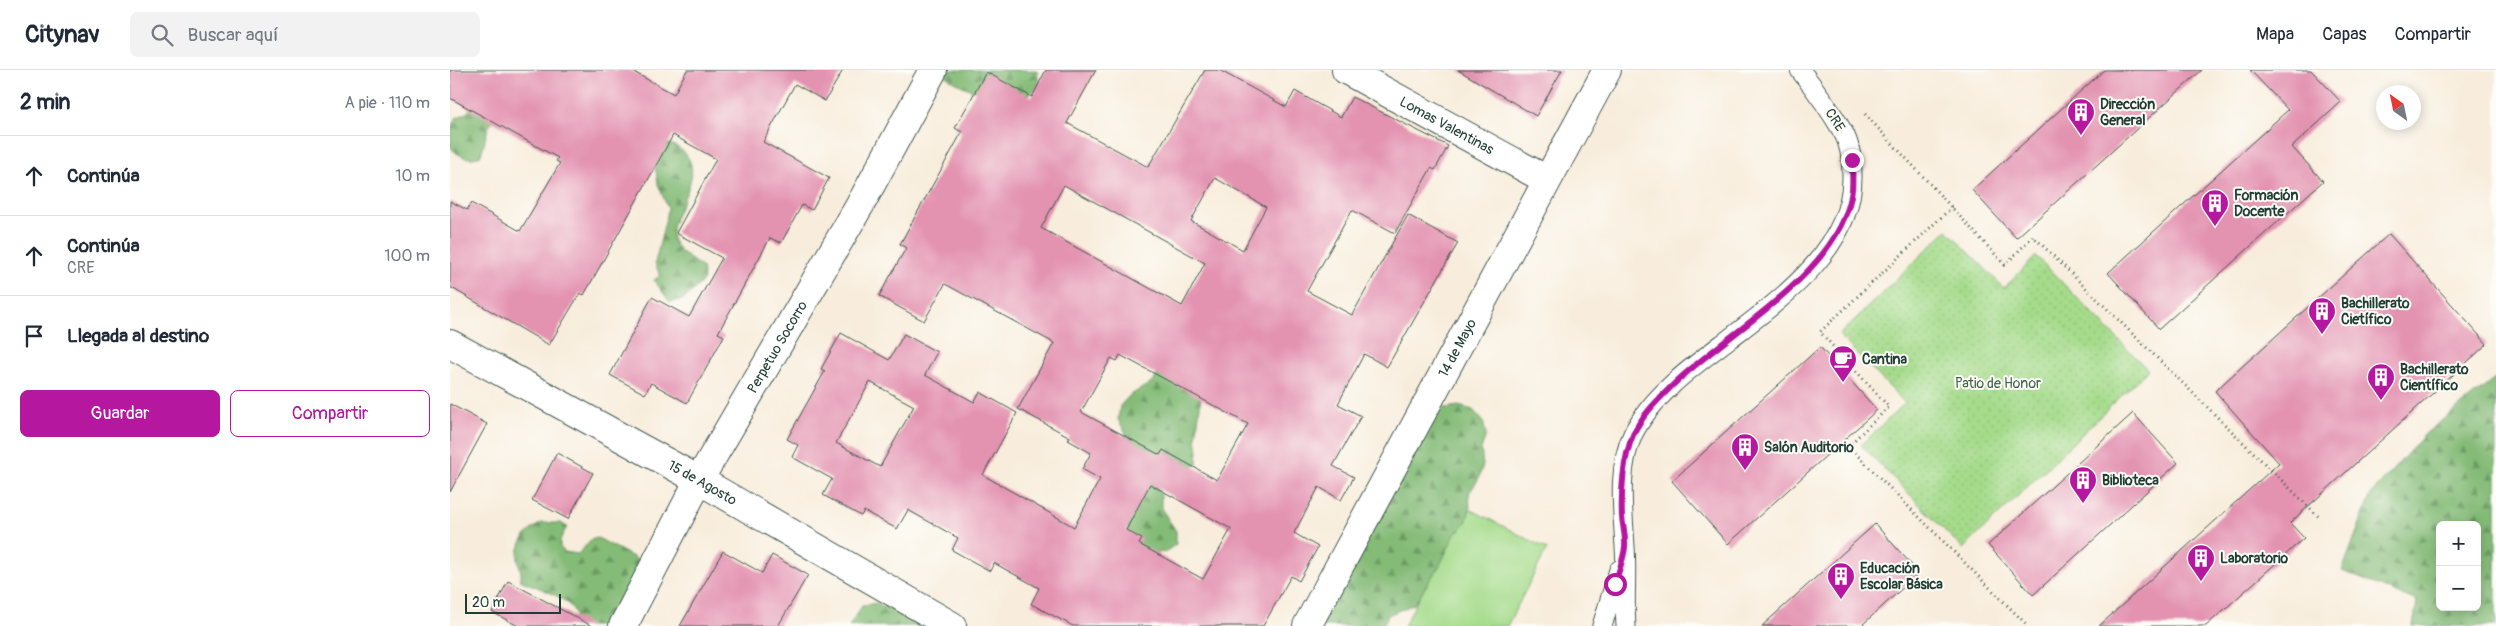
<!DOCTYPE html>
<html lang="es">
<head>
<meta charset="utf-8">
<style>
  body { margin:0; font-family:Pangolin,sans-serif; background:#f2f2f3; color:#1f2937 }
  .controls { position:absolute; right:15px; bottom:15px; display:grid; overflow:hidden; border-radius:8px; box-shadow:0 2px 12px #0003 }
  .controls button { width:45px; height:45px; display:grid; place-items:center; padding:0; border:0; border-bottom:1px solid #e0e1e3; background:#fff; color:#1f2937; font:25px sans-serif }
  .compass { position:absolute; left:1926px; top:15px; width:45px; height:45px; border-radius:50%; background:#fff; box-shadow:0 2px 12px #0003; rotate:327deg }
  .scale { position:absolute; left:15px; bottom:12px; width:96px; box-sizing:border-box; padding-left:5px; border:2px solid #1f3d34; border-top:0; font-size:14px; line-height:18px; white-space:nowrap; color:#1f3d34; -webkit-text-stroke:4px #fdfcf7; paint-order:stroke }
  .stop { position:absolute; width:15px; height:15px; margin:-11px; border:4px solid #b5179e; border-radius:50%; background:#fff }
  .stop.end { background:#b5179e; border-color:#fff; box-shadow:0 1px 5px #0008 }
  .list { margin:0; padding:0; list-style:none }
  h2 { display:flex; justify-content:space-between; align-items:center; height:65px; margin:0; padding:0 20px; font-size:21px }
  h2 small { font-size:16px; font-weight:400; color:#747a83 }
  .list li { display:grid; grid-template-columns:32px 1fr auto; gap:15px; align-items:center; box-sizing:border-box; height:80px; padding:0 20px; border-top:1px solid #e0e1e3 }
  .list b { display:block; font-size:19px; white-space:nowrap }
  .list p { margin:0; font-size:16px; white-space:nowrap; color:#747a83 }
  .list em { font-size:16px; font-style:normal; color:#747a83 }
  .actions { display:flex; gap:10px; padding:15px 20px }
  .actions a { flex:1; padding:11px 0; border:1px solid #b5179e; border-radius:8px; text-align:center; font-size:18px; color:#b5179e }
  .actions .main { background:#b5179e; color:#fff }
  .icon { flex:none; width:28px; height:28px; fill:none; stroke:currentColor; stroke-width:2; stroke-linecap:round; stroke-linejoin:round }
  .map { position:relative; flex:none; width:2046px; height:556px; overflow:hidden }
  header { display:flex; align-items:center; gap:30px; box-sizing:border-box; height:70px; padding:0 25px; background:#fff; border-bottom:1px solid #e0e1e3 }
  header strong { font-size:24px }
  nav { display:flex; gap:28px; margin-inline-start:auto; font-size:18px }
  .search { width:350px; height:45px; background:#f2f2f3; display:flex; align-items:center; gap:12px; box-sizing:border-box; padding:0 18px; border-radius:8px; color:#747a83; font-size:19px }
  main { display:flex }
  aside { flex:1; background:#fff }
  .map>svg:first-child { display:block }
  .grass { fill:#a5db8b; stroke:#628c60 }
  .forest { fill:url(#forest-firs); stroke:#527c56; fill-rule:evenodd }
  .park { fill:url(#park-dots); stroke:#628c60 }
  .building { fill:#e392b0; fill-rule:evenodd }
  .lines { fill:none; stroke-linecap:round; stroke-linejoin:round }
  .lane-casing { stroke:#40574d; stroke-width:21 }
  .street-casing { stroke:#40574d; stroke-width:30 }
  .path { stroke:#40574d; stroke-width:3; stroke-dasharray:1 4; stroke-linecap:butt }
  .lane { stroke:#fff; stroke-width:19 }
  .street { stroke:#fff; stroke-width:28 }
  .route { stroke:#b5179e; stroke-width:6 }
  .labels { text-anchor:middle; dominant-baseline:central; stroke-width:4; stroke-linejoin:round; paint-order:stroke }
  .poi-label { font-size:14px; font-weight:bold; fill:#1f3d34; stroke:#fdfcf7; text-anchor:start }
  .street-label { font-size:14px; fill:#1f3d34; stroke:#fdfcf7 }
  .park-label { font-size:14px; fill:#40644a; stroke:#fdfcf7 }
</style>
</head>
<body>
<header>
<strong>Citynav</strong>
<div class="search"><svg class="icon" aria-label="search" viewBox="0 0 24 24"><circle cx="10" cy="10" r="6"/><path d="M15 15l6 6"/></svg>Buscar aquí</div>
<nav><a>Mapa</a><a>Capas</a><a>Compartir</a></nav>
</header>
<main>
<aside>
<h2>2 min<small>A pie · 110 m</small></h2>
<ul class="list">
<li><svg class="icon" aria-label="ahead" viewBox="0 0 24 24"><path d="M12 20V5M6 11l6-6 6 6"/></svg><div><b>Continúa</b></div><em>10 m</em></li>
<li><svg class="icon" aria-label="ahead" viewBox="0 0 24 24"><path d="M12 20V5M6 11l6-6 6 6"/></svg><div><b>Continúa</b><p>CRE</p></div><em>100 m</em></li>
<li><svg class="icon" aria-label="arrive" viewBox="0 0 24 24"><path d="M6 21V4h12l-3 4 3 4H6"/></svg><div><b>Llegada al destino</b></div></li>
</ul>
<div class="actions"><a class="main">Guardar</a><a>Compartir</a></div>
</aside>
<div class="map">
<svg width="2046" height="556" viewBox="0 0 2046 556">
  <defs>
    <pattern id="forest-firs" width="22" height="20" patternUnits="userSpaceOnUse" patternTransform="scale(1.25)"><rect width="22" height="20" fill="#84bb77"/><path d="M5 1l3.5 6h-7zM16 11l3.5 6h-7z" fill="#6b9962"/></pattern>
    <pattern id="park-dots" width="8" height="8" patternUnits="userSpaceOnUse" patternTransform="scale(1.25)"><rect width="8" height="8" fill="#a5db8b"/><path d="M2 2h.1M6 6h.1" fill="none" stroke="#8ebd79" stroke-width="1.8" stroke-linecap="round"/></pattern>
  </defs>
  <rect width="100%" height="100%" fill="#fdfcf7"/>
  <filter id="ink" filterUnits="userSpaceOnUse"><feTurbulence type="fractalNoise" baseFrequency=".02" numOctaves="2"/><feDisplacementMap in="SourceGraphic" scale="10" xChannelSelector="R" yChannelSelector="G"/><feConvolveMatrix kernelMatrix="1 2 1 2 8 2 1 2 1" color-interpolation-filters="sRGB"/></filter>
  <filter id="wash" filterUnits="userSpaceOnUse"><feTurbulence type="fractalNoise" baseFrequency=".0096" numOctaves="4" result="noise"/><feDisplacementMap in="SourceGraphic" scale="20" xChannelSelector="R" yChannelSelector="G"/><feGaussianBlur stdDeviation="1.12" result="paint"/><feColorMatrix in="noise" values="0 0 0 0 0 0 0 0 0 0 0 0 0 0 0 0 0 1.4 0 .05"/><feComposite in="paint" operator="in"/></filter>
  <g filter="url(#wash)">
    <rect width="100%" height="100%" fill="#f8eddc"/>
    <path class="grass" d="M 1016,437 L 1097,479 L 1057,556 L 954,556 Z"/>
    <g class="forest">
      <path d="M 495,0 L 587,0 L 589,14 C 586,17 582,24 578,25 C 556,34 513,20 496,6 Z"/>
      <path d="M 30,25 L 46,46 L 38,58 L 31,85 C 20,92 8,86 0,77 L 0,58 L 6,48 L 18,42 Z"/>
      <path d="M 221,74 C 272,97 211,146 224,172 C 230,183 242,190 252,197 L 254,210 L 233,230 L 220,232 L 204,210 L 210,206 L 205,193 L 218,139 L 208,114 L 204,88 L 209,76 Z"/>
      <path d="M 721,303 L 751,328 L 746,368 L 748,381 L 747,395 L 734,399 L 681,388 L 675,361 L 668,350 L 670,336 L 679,326 L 704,311 L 707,305 Z"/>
      <path d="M 2046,308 L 2046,556 L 1963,556 L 1967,531 L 1892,501 L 1921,424 L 1976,363 ZM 1990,455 L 2027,455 L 2027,537 L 1990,537 Z"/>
      <path d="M 1009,336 L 1023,340 L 1033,351 L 1036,365 L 1031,379 L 1033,395 L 1028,410 L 1019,423 L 1020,438 L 1016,453 L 1005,464 L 990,495 L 964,534 L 938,545 L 933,556 L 855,556 L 981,347 L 994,338 Z"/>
      <path d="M 681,401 L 703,413 L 711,425 L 711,438 L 726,461 L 726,474 L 715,482 L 701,484 L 678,466 Z"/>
      <path d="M 92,453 L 111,453 L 117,457 L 110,470 L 110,477 L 115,482 L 128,484 L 142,469 L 148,468 L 185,488 L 192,499 L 163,556 L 123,556 C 125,551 127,546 124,541 C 116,526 85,517 70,510 C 73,503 69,497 68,490 C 67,473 77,460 92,453 Z"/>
      <path d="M 425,533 L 437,537 L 469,556 L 399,556 L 412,536 Z"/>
    </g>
    <path class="park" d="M 1497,160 L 1554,218 L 1586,186 L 1698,300 L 1513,479 L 1411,375 L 1455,333 L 1389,265 Z"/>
    <g id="blocks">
      <g class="building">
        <path d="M 0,0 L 180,0 L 224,24 L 237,0 L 393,0 L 375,31 L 345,14 L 313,72 L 379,108 L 362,140 L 352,135 L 331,173 L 320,168 L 268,263 L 274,266 L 237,333 L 201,313 L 195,324 L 160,305 L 202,227 L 239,247 L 272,188 L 226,163 L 266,89 L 223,65 L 134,225 L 130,223 L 99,275 L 0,217 L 0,131 L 17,140 L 21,133 L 70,161 L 110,93 L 106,91 L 108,88 L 0,28 Z"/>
        <path d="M 596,0 L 646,0 L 617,53 L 698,97 L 755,0 L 769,0 L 836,37 L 845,21 L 891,47 L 902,27 L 998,76 L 985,100 L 981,98 L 945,163 L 902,140 L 857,221 L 902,245 L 958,145 L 1008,173 L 937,297 L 914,284 L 888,334 L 911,346 L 883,396 L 904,407 L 891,430 L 869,417 L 844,463 L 868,477 L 849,511 L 841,506 L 813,556 L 623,556 L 581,534 L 589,518 L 544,493 L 540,501 L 502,480 L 508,468 L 458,440 L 447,459 L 414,441 L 411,446 L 373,425 L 382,409 L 342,387 L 348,375 L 337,369 L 375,301 L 371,299 L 391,263 L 439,290 L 454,264 L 487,282 L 475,305 L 524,332 L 530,322 L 567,343 L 533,405 L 624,457 L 650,409 L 632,399 L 641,383 L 618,370 L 620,367 L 568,339 L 604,273 L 495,214 L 474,251 L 429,226 L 456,178 L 450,174 L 512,62 L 505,58 L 536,2 L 582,27 ZM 765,108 L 816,137 L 793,180 L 741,151 ZM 614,115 L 755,193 L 732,236 L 591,158 ZM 670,285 L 798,354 L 767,410 L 713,380 L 710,385 L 631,342 L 661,288 L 667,291 ZM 420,312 L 464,336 L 430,397 L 386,373 ZM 700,414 L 781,459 L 753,509 L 689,474 L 692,469 L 676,460 Z"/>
        <path d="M 1008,0 L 1112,0 L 1086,46 Z"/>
        <path d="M 1654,0 L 1752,0 L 1566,168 L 1522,120 Z"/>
        <path d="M 1800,0 L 1861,0 L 1891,32 L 1842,77 L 1873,111 L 1709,259 L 1658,203 L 1838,40 Z"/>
        <path d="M 1939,164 L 2037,274 L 1840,453 L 1854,468 L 1756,556 L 1649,556 L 1829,393 L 1765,321 Z"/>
        <path d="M 1370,277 L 1427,340 L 1278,474 L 1222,411 Z"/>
        <path d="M 0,334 L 37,354 L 0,422 Z"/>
        <path d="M 1683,343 L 1728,393 L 1583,525 L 1538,475 Z"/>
        <path d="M 107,383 L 143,403 L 118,449 L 82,430 Z"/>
        <path d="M 1425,454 L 1469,503 L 1411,556 L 1312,556 Z"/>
        <path d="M 273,481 L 312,503 L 322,485 L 358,505 L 328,556 L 230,556 Z"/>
        <path d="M 58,511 L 142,556 L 68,556 L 42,542 Z"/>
      </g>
    </g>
  </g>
  <g filter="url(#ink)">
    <use href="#blocks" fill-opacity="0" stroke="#40574d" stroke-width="1"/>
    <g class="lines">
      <g class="lane-casing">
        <g id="lane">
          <path d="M 1152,556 L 1169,500"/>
          <path d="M 1176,556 C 1174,530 1177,503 1175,477 C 1173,441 1167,398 1183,364 C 1202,325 1246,294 1279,269 C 1331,229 1403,178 1402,106 C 1402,91 1401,76 1393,62 C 1381,41 1365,19 1350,0"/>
        </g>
      </g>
      <g class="street-casing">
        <g id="street">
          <path id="s1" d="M 896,0 L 1097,110"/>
          <path id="s2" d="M 0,274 L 249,410 L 502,556"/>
          <path id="s3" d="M 173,556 L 249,410 L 410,135 L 483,0"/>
          <path id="s4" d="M 857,556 L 1157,0"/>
        </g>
      </g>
      <g class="path">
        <path d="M 1415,44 L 1555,195 L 1583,166 L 1869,447"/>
        <path d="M 1502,137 L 1370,262 L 1439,337 L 1398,376 L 1578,556"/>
      </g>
      <use href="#lane" class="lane"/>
      <use href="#street" class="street"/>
    </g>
  </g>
  <g class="lines" filter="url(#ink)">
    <path class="route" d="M 1165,514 C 1168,502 1174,489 1175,477 C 1176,468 1173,457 1172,447 C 1171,422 1173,388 1183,365 C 1191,346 1209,329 1223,315 C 1278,261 1392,202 1402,120 C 1403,110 1402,100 1402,90"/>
  </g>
  <defs>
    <g id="building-pin" transform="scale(1.4375)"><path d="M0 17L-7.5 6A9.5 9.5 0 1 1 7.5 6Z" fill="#b5179e" stroke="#fdfcf7"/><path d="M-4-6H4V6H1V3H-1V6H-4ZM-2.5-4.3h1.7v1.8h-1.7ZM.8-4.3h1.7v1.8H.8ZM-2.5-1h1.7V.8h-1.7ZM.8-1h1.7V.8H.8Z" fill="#fff"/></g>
    <g id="cafe-pin" transform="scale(1.4375)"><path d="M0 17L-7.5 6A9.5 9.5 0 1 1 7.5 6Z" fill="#b5179e" stroke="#fdfcf7"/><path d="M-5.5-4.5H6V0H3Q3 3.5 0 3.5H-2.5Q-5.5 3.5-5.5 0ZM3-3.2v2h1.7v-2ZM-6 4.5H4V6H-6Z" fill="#fff"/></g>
  </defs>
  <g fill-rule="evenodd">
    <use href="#building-pin" x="1631" y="42"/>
    <use href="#building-pin" x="1765" y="133"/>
    <use href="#building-pin" x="1872" y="241"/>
    <use href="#cafe-pin" x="1393" y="289"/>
    <use href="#building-pin" x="1931" y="307"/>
    <use href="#building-pin" x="1295" y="377"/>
    <use href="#building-pin" x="1633" y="410"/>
    <use href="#building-pin" x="1751" y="488"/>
    <use href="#building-pin" x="1391" y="506"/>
  </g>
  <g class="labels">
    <g class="poi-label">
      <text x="1650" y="34">Dirección<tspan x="1650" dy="16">General</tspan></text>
      <text x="1784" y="125">Formación<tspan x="1784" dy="16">Docente</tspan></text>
      <text x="1891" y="233">Bachillerato<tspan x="1891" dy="16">Cietífico</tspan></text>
      <text x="1412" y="289">Cantina</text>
      <text x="1950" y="299">Bachillerato<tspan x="1950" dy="16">Científico</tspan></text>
      <text x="1314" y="377">Salón Auditorio</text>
      <text x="1652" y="410">Biblioteca</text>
      <text x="1770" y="488">Laboratorio</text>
      <text x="1410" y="498">Educación<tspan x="1410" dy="16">Escolar Básica</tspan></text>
    </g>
    <g class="street-label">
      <text transform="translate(1385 50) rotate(57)">CRE</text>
      <text stroke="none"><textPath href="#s1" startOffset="115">Lomas Valentinas</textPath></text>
      <text stroke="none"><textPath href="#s3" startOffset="319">Perpetuo Socorro</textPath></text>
      <text stroke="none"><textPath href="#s4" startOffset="316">14 de Mayo</textPath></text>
      <text stroke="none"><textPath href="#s2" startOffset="288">15 de Agosto</textPath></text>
    </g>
    <g class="park-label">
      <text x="1548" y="313">Patio de Honor</text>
    </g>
  </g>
</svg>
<div class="controls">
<button>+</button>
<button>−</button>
</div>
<svg class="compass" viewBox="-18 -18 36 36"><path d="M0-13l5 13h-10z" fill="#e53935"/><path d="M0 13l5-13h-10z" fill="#747a83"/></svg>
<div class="scale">20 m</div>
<div class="stop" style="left:1165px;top:514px"></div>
<div class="stop end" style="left:1402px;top:90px"></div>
</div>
</main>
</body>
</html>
